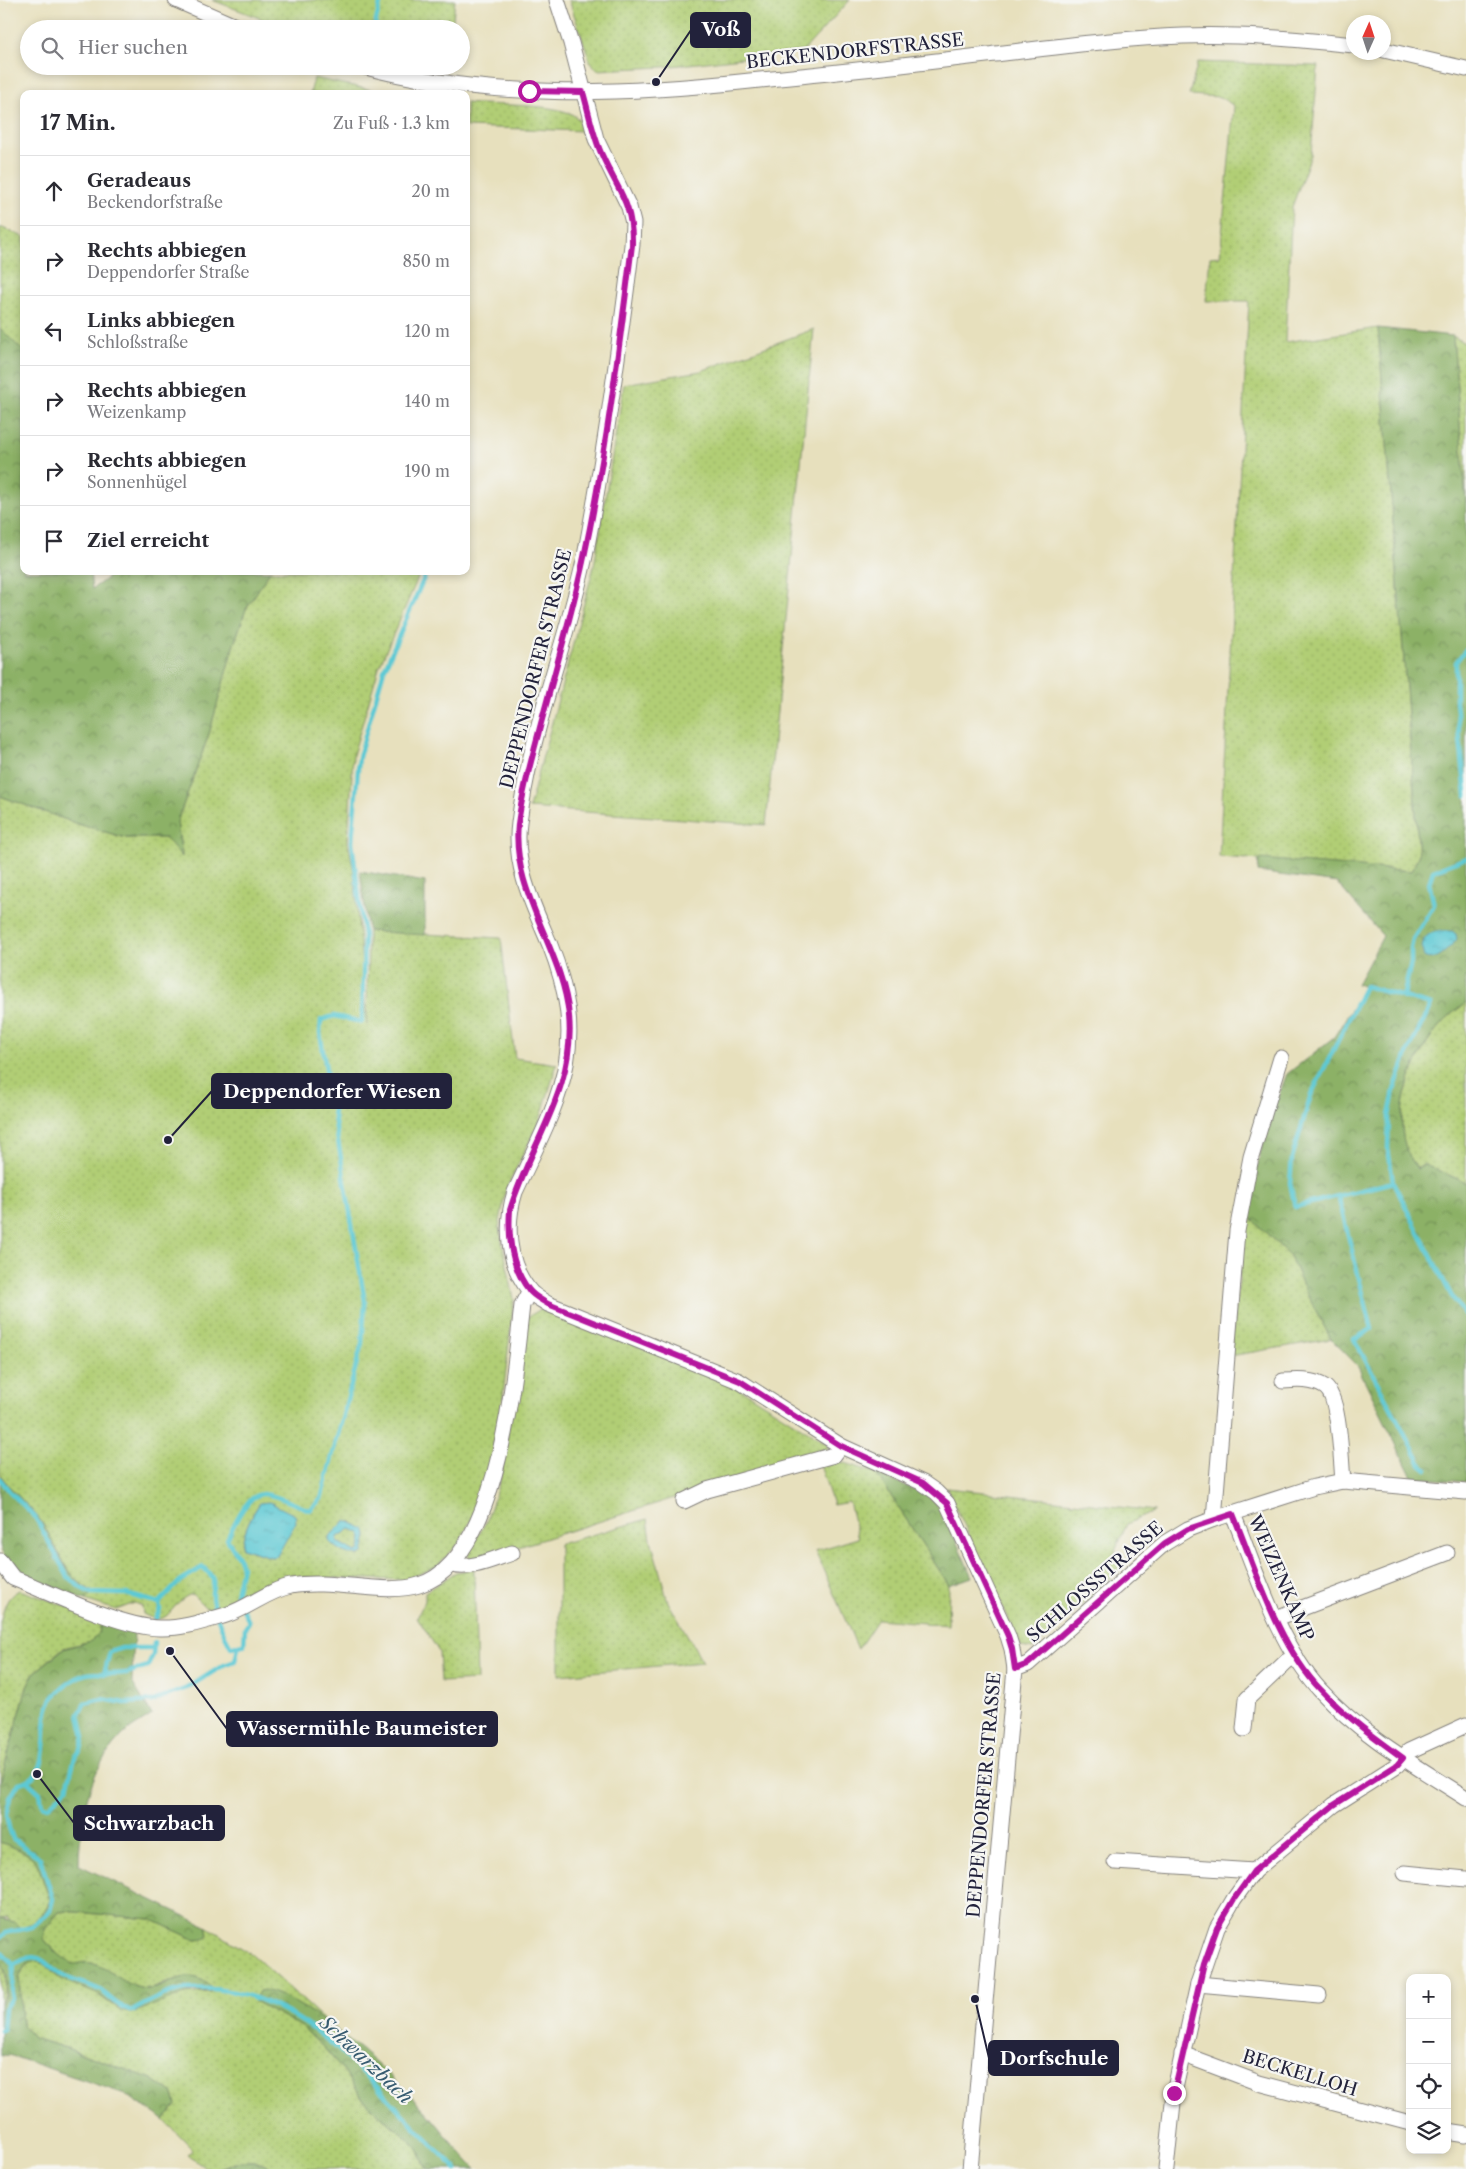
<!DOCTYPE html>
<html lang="de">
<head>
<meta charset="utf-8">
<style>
  body { margin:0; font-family:"Libre Caslon Text",serif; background:#f2f2f3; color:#2b2b33 }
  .controls { position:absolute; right:15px; bottom:15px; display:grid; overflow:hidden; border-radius:10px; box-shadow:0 2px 8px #0003 }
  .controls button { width:45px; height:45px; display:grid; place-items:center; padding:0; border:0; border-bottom:1px solid #e1e1e2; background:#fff; color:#2b2b33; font:25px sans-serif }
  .compass { position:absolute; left:1346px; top:15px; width:45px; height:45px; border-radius:50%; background:#fff; box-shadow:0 2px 8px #0003; rotate:3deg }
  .stop { position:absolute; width:15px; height:15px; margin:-11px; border:4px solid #b5179e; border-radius:50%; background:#fff }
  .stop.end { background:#b5179e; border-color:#fff; box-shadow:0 1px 5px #0008 }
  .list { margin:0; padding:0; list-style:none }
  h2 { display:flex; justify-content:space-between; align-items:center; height:65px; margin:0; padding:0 20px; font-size:21px }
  h2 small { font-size:16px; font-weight:400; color:#7c7c81 }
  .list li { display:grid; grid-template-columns:32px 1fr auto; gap:15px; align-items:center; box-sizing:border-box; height:70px; padding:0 20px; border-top:1px solid #e1e1e2 }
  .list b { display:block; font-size:19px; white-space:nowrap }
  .list p { margin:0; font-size:16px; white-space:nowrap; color:#7c7c81 }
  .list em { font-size:16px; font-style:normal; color:#7c7c81 }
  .icon { flex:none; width:28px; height:28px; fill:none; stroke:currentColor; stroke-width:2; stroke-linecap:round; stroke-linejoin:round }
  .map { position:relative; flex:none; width:1466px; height:2169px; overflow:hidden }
  .search { position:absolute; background:#fff; box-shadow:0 2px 8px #0003; left:20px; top:20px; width:450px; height:55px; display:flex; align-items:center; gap:12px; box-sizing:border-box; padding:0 18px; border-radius:28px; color:#7c7c81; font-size:19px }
  .panel { position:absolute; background:#fff; box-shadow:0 2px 8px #0003; left:20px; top:90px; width:450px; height:485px; border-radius:10px }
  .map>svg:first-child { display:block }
  .grass { fill:url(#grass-dots); stroke:#6a7858; fill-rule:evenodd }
  .forest { fill:url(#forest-crowns); stroke:#576a50 }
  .water { fill:url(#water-ripples); stroke:#407688; fill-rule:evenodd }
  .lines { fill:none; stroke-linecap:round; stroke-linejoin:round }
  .stream { stroke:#5dc9d4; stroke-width:4.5 }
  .minor-casing { stroke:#84817c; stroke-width:17 }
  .minor { stroke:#fff; stroke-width:15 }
  .route { stroke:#b5179e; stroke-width:6 }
  .labels { text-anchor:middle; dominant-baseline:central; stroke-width:4.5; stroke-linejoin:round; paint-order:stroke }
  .street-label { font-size:18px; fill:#22223b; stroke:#f6f6f2 }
  .water-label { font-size:19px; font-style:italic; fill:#375c71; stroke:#f6f6f2 }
  .leader { fill:none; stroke:#22223b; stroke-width:2 }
  .callout-dot { fill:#22223b; stroke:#f6f6f2; stroke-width:2 }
  .callout { fill:#22223b; stroke:#22223b; stroke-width:2 }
  .callout-label { font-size:19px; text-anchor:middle; font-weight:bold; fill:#fff }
</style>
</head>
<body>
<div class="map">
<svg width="1466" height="2169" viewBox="0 0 1466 2169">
  <defs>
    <pattern id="grass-dots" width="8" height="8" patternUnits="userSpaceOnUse" patternTransform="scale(1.25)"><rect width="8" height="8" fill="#b1ce75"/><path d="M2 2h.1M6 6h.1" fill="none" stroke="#98b166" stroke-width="1.8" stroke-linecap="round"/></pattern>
    <pattern id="forest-crowns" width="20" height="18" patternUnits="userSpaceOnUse" patternTransform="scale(1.25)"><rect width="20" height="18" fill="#8cb166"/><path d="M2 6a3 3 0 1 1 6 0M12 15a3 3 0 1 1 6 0" fill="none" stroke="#729055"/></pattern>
    <pattern id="water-ripples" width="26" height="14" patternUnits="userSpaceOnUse" patternTransform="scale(1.25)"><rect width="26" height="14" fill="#5dc9d4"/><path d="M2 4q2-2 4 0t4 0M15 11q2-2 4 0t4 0" fill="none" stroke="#51acb7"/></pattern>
  </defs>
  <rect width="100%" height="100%" fill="#f6f6f2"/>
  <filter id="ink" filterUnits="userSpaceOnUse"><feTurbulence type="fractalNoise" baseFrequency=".02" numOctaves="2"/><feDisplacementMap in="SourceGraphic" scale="10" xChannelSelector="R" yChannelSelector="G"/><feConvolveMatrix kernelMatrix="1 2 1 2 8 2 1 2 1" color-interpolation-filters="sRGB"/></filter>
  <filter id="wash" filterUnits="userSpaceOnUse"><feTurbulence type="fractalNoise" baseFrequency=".0096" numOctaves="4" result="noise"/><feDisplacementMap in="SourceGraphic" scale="20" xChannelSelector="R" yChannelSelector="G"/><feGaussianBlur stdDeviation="1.12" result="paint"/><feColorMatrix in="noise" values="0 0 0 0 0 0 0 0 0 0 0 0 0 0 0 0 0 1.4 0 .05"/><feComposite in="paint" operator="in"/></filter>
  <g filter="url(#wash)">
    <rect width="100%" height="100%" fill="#e7e0bd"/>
    <g class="grass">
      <path d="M 212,0 L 455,0 L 452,29 L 288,29 Z"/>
      <path d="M 569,0 L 850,0 L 803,51 L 663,67 L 597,70 L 590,61 Z"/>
      <path d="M 1198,62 L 1318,66 L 1311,155 L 1292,207 L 1285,342 L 1378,328 L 1419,854 L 1412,871 L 1219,857 L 1249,301 L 1206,301 L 1210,257 L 1220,256 L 1234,106 L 1221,97 L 1189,95 Z"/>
      <path d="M 314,78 L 392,94 L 310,94 Z"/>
      <path d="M 466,103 C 490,106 562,102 577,118 C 580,121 582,127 584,131 L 466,127 Z"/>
      <path d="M 0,227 L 24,237 L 24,352 L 0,328 Z"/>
      <path d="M 814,329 L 766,825 L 529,808 L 594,566 L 624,384 L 701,371 Z"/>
      <path d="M 1453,336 L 1466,344 L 1466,503 Z"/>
      <path d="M 270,571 L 421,571 L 379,667 L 353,755 L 348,842 L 354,872 L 367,1025 L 368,931 L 501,938 L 515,1058 L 557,1064 L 540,1120 L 506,1189 L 499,1227 L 514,1299 L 501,1414 L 488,1472 L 474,1514 L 459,1543 L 436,1567 L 404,1580 L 302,1577 L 275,1582 L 247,1600 L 211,1609 L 205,1607 L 192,1594 C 168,1602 172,1630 143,1614 L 142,1606 L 135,1603 L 116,1610 L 85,1600 L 93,1592 C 60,1574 58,1541 36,1515 C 24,1501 11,1490 0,1475 L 0,796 L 78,824 L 126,838 L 166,838 L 182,856 L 177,822 L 209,734 L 233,647 L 246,609 ZM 260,1503 L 277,1556 L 271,1557 L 242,1548 C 243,1531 251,1516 260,1503 ZM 351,1521 L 367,1536 L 359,1556 L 329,1541 Z"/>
      <path d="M 1466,1003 L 1466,1183 L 1425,1164 L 1417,1169 C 1413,1163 1408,1156 1406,1149 C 1392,1109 1415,1051 1442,1023 C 1449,1015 1458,1009 1466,1003 Z"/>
      <path d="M 1247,1214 L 1290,1256 L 1306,1292 L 1331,1339 L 1230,1356 Z"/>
      <path d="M 541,1309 L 573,1320 L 729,1382 L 828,1444 L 827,1450 L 477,1560 L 469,1559 L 468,1552 L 486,1522 L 501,1477 L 526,1318 Z"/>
      <path d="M 839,1461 L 876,1473 L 949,1585 L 948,1625 L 878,1619 L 858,1649 L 815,1551 L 858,1538 L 849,1502 L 833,1505 L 820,1465 Z"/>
      <path d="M 947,1488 L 1155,1511 L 1127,1524 L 1115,1550 L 1124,1566 L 1033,1649 L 1021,1647 Z"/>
      <path d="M 648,1519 L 651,1540 L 668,1602 L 703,1662 L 559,1675 L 559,1544 Z"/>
      <path d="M 349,1529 L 359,1532 L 362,1537 L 360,1550 L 356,1552 L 337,1542 L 338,1537 Z"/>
      <path d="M 474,1569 L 477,1680 L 441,1682 L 439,1652 L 417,1617 L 425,1601 L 425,1592 L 456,1572 Z"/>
      <path d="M 20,1590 L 102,1619 L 99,1633 L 91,1641 L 63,1648 L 34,1673 L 27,1687 L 0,1783 L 0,1622 C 4,1609 6,1595 20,1590 Z"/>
      <path d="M 0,1842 C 45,1859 34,1859 50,1900 C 44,1915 35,1924 20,1929 L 7,1918 L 0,1919 Z"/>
      <path d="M 66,1911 L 150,1919 L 196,1940 L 205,1939 L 208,1935 L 206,1926 L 253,1955 L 339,2033 L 313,2013 L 254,2001 L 302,2027 L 324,2048 L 344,2071 L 366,2103 L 417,2147 L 427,2169 L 274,2169 L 255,2161 L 240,2161 L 220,2169 L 206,2169 L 188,2155 L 193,2150 L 164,2120 L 176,2105 L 173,2094 L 152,2079 L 66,2048 L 33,2038 L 22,2025 L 19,1978 L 25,1966 L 34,1961 L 44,1964 L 60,1979 L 97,1994 L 112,2005 C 145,2001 179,1993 211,1992 L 210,1986 C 202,1979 184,1977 174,1980 C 166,1982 156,1989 148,1989 C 125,1991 101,1960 72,1965 L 53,1950 L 44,1939 L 45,1929 L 59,1912 Z"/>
      <path d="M 0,1961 C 9,1974 7,1990 0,2004 Z"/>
    </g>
    <g class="forest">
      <path d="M 0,328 L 24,352 L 24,571 L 90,571 L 92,589 L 117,571 L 270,571 L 246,609 L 233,647 L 209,734 L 177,822 L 182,857 L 166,838 L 126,838 L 78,824 L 0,796 Z"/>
      <path d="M 1378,328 L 1453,336 L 1466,503 L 1466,1003 C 1458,1009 1449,1015 1442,1023 C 1415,1052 1392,1109 1406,1148 C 1408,1155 1413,1162 1417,1169 L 1425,1164 L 1466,1183 L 1466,1482 L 1412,1477 L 1357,1365 L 1331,1339 L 1306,1292 L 1290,1256 L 1247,1214 L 1260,1154 L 1273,1109 L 1287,1074 L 1334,1037 L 1365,987 L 1357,984 L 1383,936 L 1337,883 L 1258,872 L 1259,859 L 1412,871 L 1419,854 Z"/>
      <path d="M 360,871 L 425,882 L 425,935 L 368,931 Z"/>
      <path d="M 876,1473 L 932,1497 L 944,1513 L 972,1577 L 949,1585 Z"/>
      <path d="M 0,1475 C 11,1490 24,1501 36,1515 C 58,1542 60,1575 93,1592 L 85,1600 C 59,1591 5,1578 0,1545 C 0,1523 0,1497 0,1475 Z"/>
      <path d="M 102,1619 L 134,1632 L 132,1682 L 152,1715 C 142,1722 128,1729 120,1738 C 87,1772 80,1820 79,1865 L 206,1926 L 208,1935 L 205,1939 L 196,1940 L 150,1919 L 66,1911 L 59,1912 L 45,1929 L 44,1939 L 53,1950 L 72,1964 C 78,1964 85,1961 91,1963 C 111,1968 124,1987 146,1989 C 168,1991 183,1963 211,1986 L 211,1992 L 193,1991 L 132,2013 L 121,2010 L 97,1994 L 60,1979 L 44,1964 L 34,1961 L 25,1966 L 19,1978 L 22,2025 L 33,2038 L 66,2048 L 152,2079 L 173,2094 L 176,2105 L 164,2120 L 125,2094 L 9,2055 L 0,2056 L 0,2004 L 5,1995 L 7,1975 L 0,1961 L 0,1919 L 15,1922 L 20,1929 C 35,1924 44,1915 50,1900 C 34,1859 45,1859 0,1842 L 0,1783 L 27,1687 L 34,1673 L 63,1649 L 91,1641 L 99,1633 Z"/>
      <path d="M 264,1990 C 313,2001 398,2079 431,2117 C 446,2134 459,2153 476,2169 L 427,2169 L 417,2147 L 366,2103 L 344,2071 L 324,2048 L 302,2027 L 254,2001 L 259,1991 Z"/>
      <path d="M 240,2161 L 255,2161 L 274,2169 L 220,2169 Z"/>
    </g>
    <g class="water">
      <path d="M 1436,931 L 1452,931 L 1456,934 L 1457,939 C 1449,948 1436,964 1424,957 C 1420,945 1423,935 1436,931 Z"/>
      <path d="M 269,1502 L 295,1515 L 296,1522 L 277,1556 L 271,1557 L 242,1548 C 243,1532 251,1516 260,1503 Z"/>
      <path d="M 346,1520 L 366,1530 L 367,1536 L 363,1553 C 353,1559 336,1550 329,1541 L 329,1537 ZM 350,1529 L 359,1532 L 362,1537 L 360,1550 L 356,1552 L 337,1542 L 338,1537 Z"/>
    </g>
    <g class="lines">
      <g class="stream">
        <path d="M 374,29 L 381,0"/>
        <path d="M 1466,649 L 1456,662 L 1456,702 L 1466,795"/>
        <path d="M 1403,998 L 1411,963 L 1411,948 L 1413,939 L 1434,905 L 1429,883 L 1433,871 L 1466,858"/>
        <path d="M 1393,1182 L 1295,1207 L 1290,1183 L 1292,1158 L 1311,1095 L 1365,986 L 1431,1005 L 1407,1054 L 1394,1090 L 1389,1116 L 1388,1148 L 1393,1182 L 1451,1295 L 1466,1317"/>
        <path d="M 1338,1196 L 1372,1329 L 1354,1339 L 1421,1464 L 1427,1469"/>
        <path d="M 0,1479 L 10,1492 L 35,1517 L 68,1577 L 81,1588 L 91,1593 L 126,1594 L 159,1603 L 160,1609 L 155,1620"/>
        <path d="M 159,1603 L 180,1581 L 203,1567 C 222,1585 208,1584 213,1603 C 217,1618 223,1633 231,1647 L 244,1645 L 245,1628 L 249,1622 L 236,1594 L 242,1567 L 240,1560 L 227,1539 C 233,1527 246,1495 262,1494 C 273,1493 298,1506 310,1510 L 321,1499 L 362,1343 L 365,1302 L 320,1033 L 321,1020 L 334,1016 L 362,1022 L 364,936 L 352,842 L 359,757 L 384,670 L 427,571"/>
        <path d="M 104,1674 L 110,1652 L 122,1648 L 153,1648"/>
        <path d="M 28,1782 L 40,1793 L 42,1805 L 48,1807 L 67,1788 L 75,1757 L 81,1750 L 84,1737 L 79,1714 L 85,1703 L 102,1699 L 125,1703 L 153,1701 L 187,1688 L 224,1665 L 235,1661 L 238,1648"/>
        <path d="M 0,1937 L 6,1933 L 32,1927 L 50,1911 L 53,1899 L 40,1858 L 13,1839 L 9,1828 L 6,1815 L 10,1798 L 19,1783 C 57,1776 37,1726 51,1701 C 55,1693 69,1683 77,1678 C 89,1669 111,1676 126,1673 C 133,1671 141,1668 148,1666 L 153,1655 L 154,1643"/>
        <path d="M 0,1951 L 14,1965 C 43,1946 44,1967 63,1976 C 75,1982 89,1984 100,1990 C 113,1999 113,2004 132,2011 C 149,2002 168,1990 188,1989 C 308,1980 379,2099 457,2169"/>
        <path d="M 0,2030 L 3,2029 L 5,2008 L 11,1998 L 14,1965"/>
      </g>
    </g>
  </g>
  <g filter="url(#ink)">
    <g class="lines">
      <g class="minor-casing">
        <g id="minor">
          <path d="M 176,0 L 242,29"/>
          <path d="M 557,0 L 571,43 L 596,139 L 629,207 L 633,223 L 632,245 C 619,349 605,453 585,556 C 566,645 530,732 519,823 C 513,866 534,907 550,945 C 591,1049 559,1098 515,1192 C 505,1224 507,1263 529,1290 C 533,1296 542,1300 548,1304 L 739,1381 L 841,1446 L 923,1483 L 936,1492 L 947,1503 L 1008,1636 L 1012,1649 L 1015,1669 L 970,2169"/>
          <path d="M 1384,50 L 1466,69"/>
          <path d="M 362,66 C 488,100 621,95 750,81 C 835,73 919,63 1004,53 C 1064,46 1123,38 1183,36 C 1240,34 1297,39 1354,45"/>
          <path d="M 1283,1381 C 1297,1380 1313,1379 1325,1387 C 1340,1397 1341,1462 1343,1481"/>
          <path d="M 684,1501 L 707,1490 L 834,1455 L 841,1446"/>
          <path d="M 1233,1514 C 1256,1571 1278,1644 1320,1690 C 1361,1735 1416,1766 1466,1798"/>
          <path d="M 1214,1519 L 1237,1231 L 1251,1157 L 1281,1058"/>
          <path d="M 0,1561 L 13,1578 L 23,1582 C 59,1597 122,1627 159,1628 C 181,1629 205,1621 226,1615 C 249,1608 268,1590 291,1586 C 331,1578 384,1596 419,1585 C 499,1561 514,1375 522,1305 L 529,1292"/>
          <path d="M 452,1565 C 471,1570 493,1559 512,1553"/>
          <path d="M 1276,1618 L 1447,1553"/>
          <path d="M 1015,1669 L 1028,1664 L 1165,1543 L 1188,1529 L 1214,1519 L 1314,1487 L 1343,1481 L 1466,1492"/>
          <path d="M 1244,1729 L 1247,1699 L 1287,1661 L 1296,1657"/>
          <path d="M 1115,1862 L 1254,1871"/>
          <path d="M 1405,1873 L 1466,1879"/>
          <path d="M 1198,1984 L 1319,1995"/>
          <path d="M 1182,2054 L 1259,2083 L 1410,2123"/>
          <path d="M 1447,2132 L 1466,2135"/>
          <path d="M 1166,2169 L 1174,2093 L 1198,1984 L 1217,1928 L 1234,1899 L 1254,1871 L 1334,1805 L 1397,1765 L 1409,1751 L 1466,1725"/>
        </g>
      </g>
      <use href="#minor" class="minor"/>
    </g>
  </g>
  <g class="lines" filter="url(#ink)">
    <path class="route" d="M 529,91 L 583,92 C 589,113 593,136 602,155 C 618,191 633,203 632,245 C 619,349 606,454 584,557 C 572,615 554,673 539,731 C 531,762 522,792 518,824 C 511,892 563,950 569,1016 C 576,1088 530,1144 510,1210 C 508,1237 511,1267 529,1290 C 533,1296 542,1300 548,1304 L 740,1381 L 841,1446 L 923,1483 L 947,1503 L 1008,1636 L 1012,1649 L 1015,1669 L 1028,1664 L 1165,1543 L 1188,1529 L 1233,1514 C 1256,1570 1278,1646 1321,1690 C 1345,1716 1374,1737 1403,1758 L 1397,1765 L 1334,1805 L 1284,1846 L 1254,1871 L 1234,1899 L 1217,1928 L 1204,1964 L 1174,2093"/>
  </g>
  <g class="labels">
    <g class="street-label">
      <text transform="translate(855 51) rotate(-6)">BECKENDORFSTRASSE</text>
      <text transform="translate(536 669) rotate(-76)">DEPPENDORFER STRASSE</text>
      <text transform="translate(1281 1578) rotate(66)">WEIZENKAMP</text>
      <text transform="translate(1095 1582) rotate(-41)">SCHLOSSSTRASSE</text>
      <text transform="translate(984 1795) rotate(-85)">DEPPENDORFER STRASSE</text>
      <text transform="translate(1300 2073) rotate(17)">BECKELLOH</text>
    </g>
    <g class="water-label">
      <text transform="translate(366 2060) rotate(43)">Schwarzbach</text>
    </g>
  </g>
  <path class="leader" d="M656 82L691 30M168 1140L212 1091M170 1651L227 1729M37 1774L74 1823M975 1999L989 2058"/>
  <g class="callout-dot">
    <circle cx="656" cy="82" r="5"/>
    <circle cx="168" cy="1140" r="5"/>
    <circle cx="170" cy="1651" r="5"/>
    <circle cx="37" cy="1774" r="5"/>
    <circle cx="975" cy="1999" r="5"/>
  </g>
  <g class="callout">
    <rect x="691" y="13" width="59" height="34" rx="5"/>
    <rect x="212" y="1074" width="239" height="34" rx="5"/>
    <rect x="227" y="1712" width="270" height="34" rx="5"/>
    <rect x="74" y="1806" width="150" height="34" rx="5"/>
    <rect x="989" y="2041" width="129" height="34" rx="5"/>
  </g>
  <g class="callout-label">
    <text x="721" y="36">Voß</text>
    <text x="332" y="1098">Deppendorfer Wiesen</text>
    <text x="362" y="1735">Wassermühle Baumeister</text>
    <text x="149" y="1830">Schwarzbach</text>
    <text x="1054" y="2065">Dorfschule</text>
  </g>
</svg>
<div class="controls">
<button>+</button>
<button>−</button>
<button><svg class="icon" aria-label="locate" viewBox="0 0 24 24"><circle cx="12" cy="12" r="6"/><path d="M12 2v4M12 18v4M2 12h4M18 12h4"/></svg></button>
<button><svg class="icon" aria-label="layers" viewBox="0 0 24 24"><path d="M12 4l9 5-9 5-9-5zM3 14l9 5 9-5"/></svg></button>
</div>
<svg class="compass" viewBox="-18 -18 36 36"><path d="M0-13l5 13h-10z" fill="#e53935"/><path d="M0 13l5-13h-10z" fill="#7c7c81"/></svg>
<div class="stop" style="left:529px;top:91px"></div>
<div class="stop end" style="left:1174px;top:2093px"></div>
<div class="search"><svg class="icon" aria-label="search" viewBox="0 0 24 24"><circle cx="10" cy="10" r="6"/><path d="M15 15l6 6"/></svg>Hier suchen</div>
<section class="panel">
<h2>17 Min.<small>Zu Fuß · 1.3 km</small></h2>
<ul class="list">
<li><svg class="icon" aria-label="ahead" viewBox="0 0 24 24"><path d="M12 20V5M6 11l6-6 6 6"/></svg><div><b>Geradeaus</b><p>Beckendorfstraße</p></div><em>20 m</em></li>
<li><svg class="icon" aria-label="right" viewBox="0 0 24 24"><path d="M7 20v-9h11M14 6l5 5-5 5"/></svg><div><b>Rechts abbiegen</b><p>Deppendorfer Straße</p></div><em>850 m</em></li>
<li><svg class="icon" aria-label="left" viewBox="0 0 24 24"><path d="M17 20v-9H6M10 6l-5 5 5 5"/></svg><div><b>Links abbiegen</b><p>Schloßstraße</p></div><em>120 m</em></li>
<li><svg class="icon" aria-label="right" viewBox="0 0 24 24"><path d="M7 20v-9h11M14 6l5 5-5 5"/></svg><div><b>Rechts abbiegen</b><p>Weizenkamp</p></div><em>140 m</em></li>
<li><svg class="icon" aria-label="right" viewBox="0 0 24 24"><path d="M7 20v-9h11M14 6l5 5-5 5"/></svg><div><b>Rechts abbiegen</b><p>Sonnenhügel</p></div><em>190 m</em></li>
<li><svg class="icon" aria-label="arrive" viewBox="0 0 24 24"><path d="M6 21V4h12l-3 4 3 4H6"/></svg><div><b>Ziel erreicht</b></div></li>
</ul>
</section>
</div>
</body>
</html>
